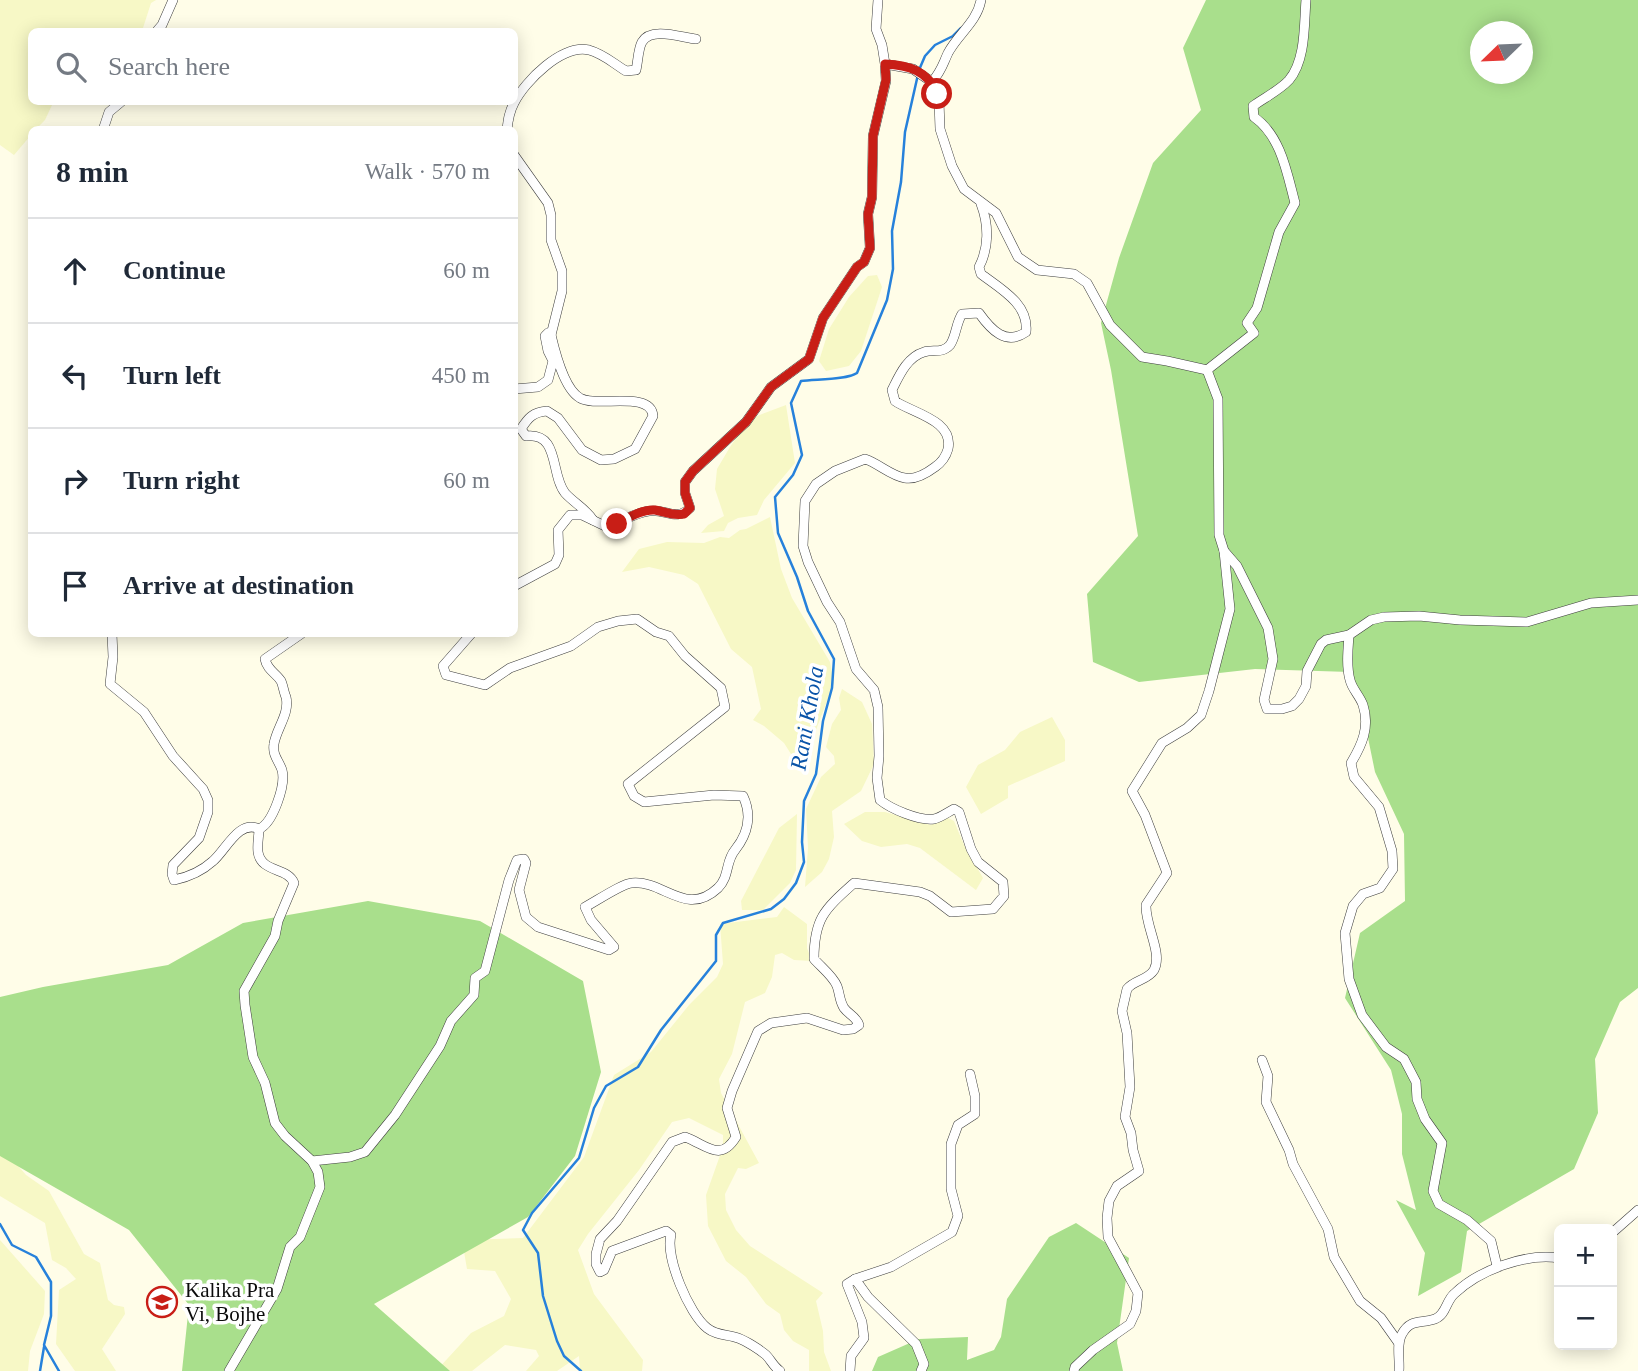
<!DOCTYPE html>
<html lang="en">
<head>
<meta charset="utf-8">
<style>
  body { margin:0; font-family:"Times New Roman",serif; background:#f6f6f7; color:#1f2937 }
  .controls { position:absolute; right:21px; bottom:21px; display:grid; overflow:hidden; border-radius:10px; box-shadow:0 4px 18px #0003 }
  .controls button { width:63px; height:63px; display:grid; place-items:center; padding:0; border:0; border-bottom:2px solid #e0e1e3; background:#fff; color:#1f2937; font:35px sans-serif }
  .compass { position:absolute; left:1470px; top:21px; width:63px; height:63px; border-radius:50%; background:#fff; box-shadow:0 4px 18px #0003; rotate:247deg }
  .stop { position:absolute; width:21px; height:21px; margin:-16px; border:5px solid #c81e16; border-radius:50%; background:#fff }
  .stop.end { background:#c81e16; border-color:#fff; box-shadow:0 2px 7px #0008 }
  .list { margin:0; padding:0; list-style:none }
  h2 { display:flex; justify-content:space-between; align-items:center; height:91px; margin:0; padding:0 28px; font-size:30px }
  h2 small { font-size:23px; font-weight:400; color:#747a83 }
  .list li { display:grid; grid-template-columns:46px 1fr auto; gap:21px; align-items:center; box-sizing:border-box; height:105px; padding:0 28px; border-top:2px solid #e0e1e3 }
  .list b { display:block; font-size:26px; white-space:nowrap }
  .list em { font-size:23px; font-style:normal; color:#747a83 }
  .icon { flex:none; width:38px; height:38px; fill:none; stroke:currentColor; stroke-width:2; stroke-linecap:round; stroke-linejoin:round }
  .map { position:relative; flex:none; width:1638px; height:1371px; overflow:hidden }
  .search { position:absolute; background:#fff; box-shadow:0 4px 18px #0003; left:28px; top:28px; width:490px; height:77px; display:flex; align-items:center; gap:18px; box-sizing:border-box; padding:0 24px; border-radius:10px; color:#747a83; font-size:26px }
  .panel { position:absolute; background:#fff; box-shadow:0 4px 18px #0003; left:28px; top:126px; width:490px; height:511px; border-radius:10px }
  .map>svg:first-child { display:block }
  .farmland { fill:#f7f8c6 }
  .forest { fill:#a9df8c; fill-rule:evenodd }
  .lines { fill:none; stroke-linecap:round; stroke-linejoin:round }
  .stream { stroke:#2681db; stroke-width:2.5 }
  .minor-casing { stroke:#3e3e3e; stroke-width:10 }
  .minor { stroke:#fff; stroke-width:9 }
  .route { stroke:#c81e16; stroke-width:9 }
  .labels { text-anchor:middle; dominant-baseline:central; stroke-width:7; stroke-linejoin:round; paint-order:stroke }
  .poi-label { font-size:21px; fill:#0b0b0b; stroke:#fff; text-anchor:start }
  .water-label { font-size:23px; font-style:italic; fill:#0953a8; stroke:#fff }
</style>
</head>
<body>
<div class="map">
<svg width="1638" height="1371" viewBox="0 0 1638 1371">
  <rect width="100%" height="100%" fill="#fffde8"/>
  <g class="farmland">
    <path d="M 0,0 L 156,0 L 151,3 L 143,28 L 131,31 L 32,32 L 32,102 L 51,102 L 52,105 L 45,120 L 36,129 L 32,130 L 31,135 L 14,155 L 0,145 Z"/>
    <path d="M 877,275 L 882,287 L 861,351 L 849,366 L 826,371 L 819,361 L 829,329 L 849,297 L 868,276 Z"/>
    <path d="M 786,405 L 795,463 L 764,500 L 757,515 L 738,518 L 728,523 L 724,531 L 701,533 L 708,525 L 724,516 L 715,489 L 717,469 L 730,447 L 743,428 L 757,416 Z"/>
    <path d="M 770,517 L 781,569 L 792,598 L 830,662 L 834,683 L 804,761 L 796,762 L 784,743 L 764,726 L 753,720 L 761,709 L 752,667 L 731,649 L 698,584 L 684,575 L 649,567 L 622,572 L 639,549 L 667,542 L 704,543 L 720,537 L 729,538 L 740,530 L 746,529 Z"/>
    <path d="M 842,689 L 862,702 L 872,724 L 874,764 L 861,791 L 832,811 L 834,837 L 829,859 L 822,872 L 805,887 L 808,848 L 806,809 L 821,777 L 835,764 L 834,756 L 826,747 L 832,724 L 841,710 L 839,698 Z"/>
    <path d="M 1052,717 L 1065,740 L 1065,761 L 1008,786 L 1008,798 L 981,814 L 966,787 L 978,765 L 1005,750 L 1020,732 Z"/>
    <path d="M 865,812 L 885,812 L 931,825 L 946,817 L 954,821 L 964,845 L 983,878 L 976,890 L 920,848 L 907,844 L 881,847 L 862,841 L 844,824 Z"/>
    <path d="M 797,814 L 796,870 L 790,883 L 763,910 L 742,910 L 741,901 L 779,828 Z"/>
    <path d="M 784,907 L 807,924 L 807,948 L 812,961 L 794,960 L 782,953 L 775,955 L 772,977 L 765,993 L 745,1002 L 732,1054 L 719,1079 L 721,1093 L 759,1163 L 746,1169 L 738,1168 L 725,1194 L 726,1210 L 736,1230 L 750,1246 L 823,1293 L 816,1301 L 823,1331 L 824,1352 L 831,1371 L 809,1371 L 809,1350 L 793,1341 L 784,1330 L 780,1314 L 766,1304 L 746,1277 L 726,1261 L 708,1226 L 706,1195 L 723,1147 L 723,1135 L 689,1118 L 672,1122 L 639,1170 L 588,1234 L 578,1250 L 594,1294 L 643,1360 L 642,1371 L 580,1371 L 579,1356 L 557,1371 L 526,1371 L 539,1356 L 536,1350 L 505,1345 L 472,1371 L 436,1371 L 471,1333 L 504,1316 L 511,1299 L 495,1271 L 467,1269 L 462,1240 L 523,1238 L 584,1157 L 614,1075 L 651,1052 L 689,1005 L 717,977 L 723,964 L 720,924 L 777,917 Z"/>
    <path d="M 0,1145 L 26,1175 L 49,1191 L 84,1254 L 100,1263 L 108,1300 L 114,1305 L 124,1307 L 125,1314 L 102,1349 L 116,1371 L 75,1371 L 56,1344 L 59,1290 L 76,1279 L 66,1268 L 52,1260 L 45,1223 L 0,1196 Z"/>
    <path d="M 0,1240 L 45,1291 L 44,1314 L 30,1351 L 28,1371 L 0,1371 Z"/>
  </g>
  <g class="forest">
    <path d="M 1206,0 L 1638,0 L 1638,988 L 1620,1002 L 1595,1059 L 1598,1113 L 1574,1169 L 1467,1231 L 1461,1272 L 1418,1296 L 1425,1253 L 1396,1200 L 1416,1210 L 1402,1154 L 1402,1114 L 1391,1070 L 1345,998 L 1360,933 L 1405,901 L 1404,834 L 1375,772 L 1366,728 L 1350,672 L 1255,669 L 1139,682 L 1093,662 L 1087,594 L 1138,536 L 1111,370 L 1101,323 L 1119,258 L 1153,163 L 1201,110 L 1183,48 ZM 1480,32 L 1522,32 L 1522,74 L 1480,74 Z"/>
    <path d="M 368,901 L 480,921 L 583,981 L 601,1072 L 575,1156 L 528,1217 L 374,1304 L 450,1371 L 182,1371 L 189,1305 L 129,1230 L 0,1156 L 0,997 L 43,987 L 168,965 L 243,923 Z"/>
    <path d="M 1076,1223 L 1129,1258 L 1117,1343 L 1123,1371 L 872,1371 L 878,1357 L 919,1339 L 968,1337 L 967,1360 L 994,1350 L 1001,1337 L 1007,1299 L 1049,1237 Z"/>
  </g>
  <g class="lines">
    <g class="stream">
      <path d="M 0,1224 L 12,1245 L 36,1257 L 51,1282 L 51,1316 L 44,1345 L 59,1371"/>
      <path d="M 40,1371 L 44,1347"/>
      <path d="M 581,1371 L 564,1356 L 557,1341 L 543,1296 L 538,1253 L 523,1230 L 532,1213 L 579,1158 L 594,1108 L 606,1086 L 638,1067 L 661,1030 L 716,961 L 716,935 L 723,923 L 771,909 L 784,899 L 796,883 L 804,862 L 802,842 L 804,801 L 816,774 L 823,721 L 832,688 L 834,659 L 808,611 L 797,577 L 778,533 L 775,497 L 793,475 L 802,455 L 791,403 L 801,381 C 815,379 847,380 857,373 L 887,300 L 893,269 L 892,231 L 901,182 L 905,132 L 919,70 L 925,56 L 935,45 L 953,36 L 961,28"/>
    </g>
    <g class="minor-casing">
      <g id="minor">
        <path d="M 878,0 L 876,29 L 882,45 L 885,64 L 913,69 L 932,82 L 939,101 L 940,129 L 952,166 L 964,189 L 996,213 L 1018,257 L 1037,270 L 1074,274 L 1087,283 L 1110,325 L 1142,357 L 1167,361 L 1207,370 L 1218,399 L 1219,535 L 1224,551 L 1237,566 L 1268,628 L 1273,659 L 1264,700 L 1267,709 L 1282,709 L 1292,706 L 1299,699 L 1306,686 L 1307,671 L 1321,644 L 1326,640 L 1349,635 L 1371,620 L 1384,617 L 1419,616 L 1460,620 L 1527,622 L 1591,603 L 1638,600"/>
        <path d="M 156,32 L 162,25 L 173,0"/>
        <path d="M 932,82 C 942,70 942,66 948,53 C 958,34 977,22 981,0"/>
        <path d="M 103,130 L 109,112 L 121,102"/>
        <path d="M 507,130 C 508,120 509,112 514,103 C 525,81 562,44 589,50 C 604,54 614,64 626,71 L 636,70 C 638,62 638,49 642,42 C 651,26 683,38 696,39"/>
        <path d="M 514,155 L 548,203 L 551,215 L 551,240 L 562,271 L 562,291 L 551,335"/>
        <path d="M 1207,370 L 1254,333 L 1247,323 L 1257,308 L 1279,232 L 1295,203 C 1287,173 1281,136 1254,117 L 1253,106 C 1264,98 1280,90 1289,80 C 1306,60 1304,24 1306,0"/>
        <path d="M 514,389 L 538,387 L 548,380 L 553,361 L 548,351 L 545,336 L 548,333 L 551,335 C 555,352 564,389 580,398 C 596,408 651,390 653,416 L 635,449 L 614,459 L 601,460 L 582,450 L 558,418 L 547,411 C 533,412 528,418 521,429 L 526,436 C 560,432 550,474 565,493 C 574,503 585,508 593,520"/>
        <path d="M 514,586 L 555,564 L 559,555 L 558,530 L 570,515 L 582,515 L 607,527 C 621,522 634,513 649,511 C 665,508 676,522 690,508 L 685,493 L 685,482 L 693,471 L 746,422 L 771,387 L 809,359 L 823,318 L 857,267 L 864,262 L 870,248 L 868,214 L 872,197 L 873,136 L 886,81 L 885,64"/>
        <path d="M 112,634 L 113,657 L 110,684 L 144,712 L 173,756 L 203,789 L 208,800 L 208,812 L 199,838 L 173,865 L 172,874 L 174,880 C 189,877 202,871 213,861 C 226,850 239,819 259,829 C 273,823 286,785 282,770 C 279,761 272,755 274,744 C 276,729 290,714 286,697 C 284,693 283,685 281,681 C 276,673 267,670 265,659 L 301,634"/>
        <path d="M 1349,635 C 1348,649 1346,666 1350,680 C 1352,689 1360,696 1363,705 C 1370,727 1362,745 1351,763 L 1354,777 L 1379,807 L 1392,851 L 1393,869 L 1380,888 L 1363,894 L 1353,906 L 1345,933 L 1349,979 L 1362,1015 L 1386,1047 L 1404,1059 L 1416,1082 L 1417,1099 L 1425,1119 L 1442,1143 L 1433,1191 L 1439,1204 L 1467,1220 L 1491,1241 L 1497,1266"/>
        <path d="M 1262,1060 L 1268,1076 L 1266,1102 L 1289,1150 L 1293,1164 L 1328,1229 L 1334,1257 L 1360,1301 L 1381,1318 L 1398,1342"/>
        <path d="M 312,1161 L 350,1157 L 365,1152 L 395,1115 L 440,1046 L 451,1021 L 474,995 L 475,978 L 485,971 L 509,880 L 517,860 L 524,859 L 526,863 L 519,890 L 526,917 L 538,927 L 609,950 L 614,947 L 591,920 L 585,907 C 595,902 623,883 632,883 C 664,880 686,918 718,888 C 730,876 725,862 735,850 C 748,834 752,815 743,796 L 714,795 L 644,802 L 634,796 L 628,784 L 725,707 L 721,688 L 685,656 L 669,636 L 656,632 L 637,619 L 618,621 L 598,627 L 571,646 L 510,668 L 485,685 L 446,675 L 443,666 L 471,634"/>
        <path d="M 1612,1233 L 1638,1210"/>
        <path d="M 855,1279 L 868,1297 L 916,1344 L 924,1364 L 921,1371"/>
        <path d="M 229,1371 L 277,1289 L 290,1247 L 300,1237 L 320,1187 L 318,1172 L 312,1161 L 285,1136 L 275,1123 L 265,1083 L 253,1057 L 245,1005 L 244,991 L 275,936 L 278,921 L 294,883 C 288,867 261,873 258,852 C 257,844 259,836 259,829"/>
        <path d="M 780,1371 C 773,1366 771,1360 766,1355 C 759,1349 746,1341 738,1338 C 727,1334 717,1336 707,1328 C 689,1314 665,1257 671,1235 L 666,1231 L 612,1251 L 604,1270 L 600,1272 L 596,1264 L 596,1254 L 600,1239 L 617,1221 L 672,1142 L 685,1137 C 707,1145 720,1163 736,1137 L 727,1108 L 732,1091 L 758,1031 L 771,1023 L 807,1018 L 843,1030 L 853,1029 L 859,1025 C 856,1016 849,1015 844,1008 C 839,1000 840,994 837,986 C 833,976 821,967 814,959 C 814,918 825,909 854,883 L 920,892 L 930,896 L 951,912 L 993,909 L 1004,896 L 1003,882 L 978,862 L 971,849 L 959,812 L 954,809 C 948,812 940,818 934,819 C 919,821 891,809 880,800 L 877,778 L 879,756 L 878,707 L 874,690 L 856,669 L 840,622 L 827,602 L 808,562 L 803,546 L 805,501 L 816,484 L 835,471 L 865,459 C 878,463 891,476 905,478 C 915,480 927,473 935,467 C 941,463 946,456 948,449 C 954,420 912,413 895,401 L 892,390 C 899,376 907,357 924,352 C 933,349 942,354 950,345 C 956,337 956,323 962,314 L 979,313 C 991,330 1006,346 1026,332 C 1029,304 1001,289 981,274 L 979,267 C 989,248 989,225 981,204"/>
        <path d="M 850,1371 L 851,1356 L 864,1338 L 862,1322 L 847,1284 L 855,1279 L 891,1267 L 952,1232 L 958,1216 L 951,1189 L 951,1144 L 958,1125 L 975,1114 L 975,1096 L 970,1074"/>
        <path d="M 1074,1371 L 1075,1367 L 1093,1350 L 1130,1324 L 1136,1311 L 1138,1293 L 1108,1237 L 1107,1218 L 1109,1201 L 1117,1186 L 1139,1171 L 1133,1150 L 1131,1133 L 1125,1117 L 1130,1087 L 1127,1033 L 1122,1011 L 1127,989 C 1134,980 1148,980 1154,970 C 1163,953 1145,926 1146,905 L 1167,873 L 1145,815 L 1132,791 L 1162,743 L 1187,728 L 1201,715 L 1209,691 L 1230,609 L 1224,551"/>
        <path d="M 1399,1371 C 1400,1359 1396,1344 1402,1334 C 1411,1318 1421,1324 1435,1319 C 1446,1315 1446,1301 1454,1294 C 1479,1270 1525,1253 1559,1258"/>
      </g>
    </g>
    <use href="#minor" class="minor"/>
  </g>
  <g class="lines">
    <path class="route" d="M 617,524 C 628,518 642,509 655,510 C 667,512 672,516 684,514 L 690,508 L 685,493 L 685,482 L 693,471 L 746,422 L 771,387 L 809,359 L 823,318 L 857,267 L 864,262 L 870,248 L 868,214 L 872,197 L 873,136 L 886,80 L 885,64 C 908,65 929,71 937,94"/>
  </g>
  <defs>
    <g id="school-ring" transform="scale(1.575)"><circle r="9.5" fill="#fff" stroke="#c81e16" stroke-width="1.5"/><path d="M0-5L7-2L0 1L-7-2ZM-4 1L0 2.5L4 1V4Q0 6-4 4Z" fill="#c81e16"/></g>
  </defs>
  <g fill-rule="evenodd">
    <use href="#school-ring" x="162" y="1302"/>
  </g>
  <g class="labels">
    <g class="poi-label">
      <text x="185" y="1290">Kalika Pra<tspan x="185" dy="24">Vi, Bojhe</tspan></text>
    </g>
    <g class="water-label">
      <text transform="translate(807 718) rotate(-80)">Rani Khola</text>
    </g>
  </g>
</svg>
<div class="controls">
<button>+</button>
<button>−</button>
</div>
<svg class="compass" viewBox="-18 -18 36 36"><path d="M0-13l5 13h-10z" fill="#e53935"/><path d="M0 13l5-13h-10z" fill="#747a83"/></svg>
<div class="stop" style="left:937px;top:94px"></div>
<div class="stop end" style="left:617px;top:524px"></div>
<div class="search"><svg class="icon" aria-label="search" viewBox="0 0 24 24"><circle cx="10" cy="10" r="6"/><path d="M15 15l6 6"/></svg>Search here</div>
<section class="panel">
<h2>8 min<small>Walk · 570 m</small></h2>
<ul class="list">
<li><svg class="icon" aria-label="ahead" viewBox="0 0 24 24"><path d="M12 20V5M6 11l6-6 6 6"/></svg><div><b>Continue</b></div><em>60 m</em></li>
<li><svg class="icon" aria-label="left" viewBox="0 0 24 24"><path d="M17 20v-9H6M10 6l-5 5 5 5"/></svg><div><b>Turn left</b></div><em>450 m</em></li>
<li><svg class="icon" aria-label="right" viewBox="0 0 24 24"><path d="M7 20v-9h11M14 6l5 5-5 5"/></svg><div><b>Turn right</b></div><em>60 m</em></li>
<li><svg class="icon" aria-label="arrive" viewBox="0 0 24 24"><path d="M6 21V4h12l-3 4 3 4H6"/></svg><div><b>Arrive at destination</b></div></li>
</ul>
</section>
</div>
</body>
</html>
